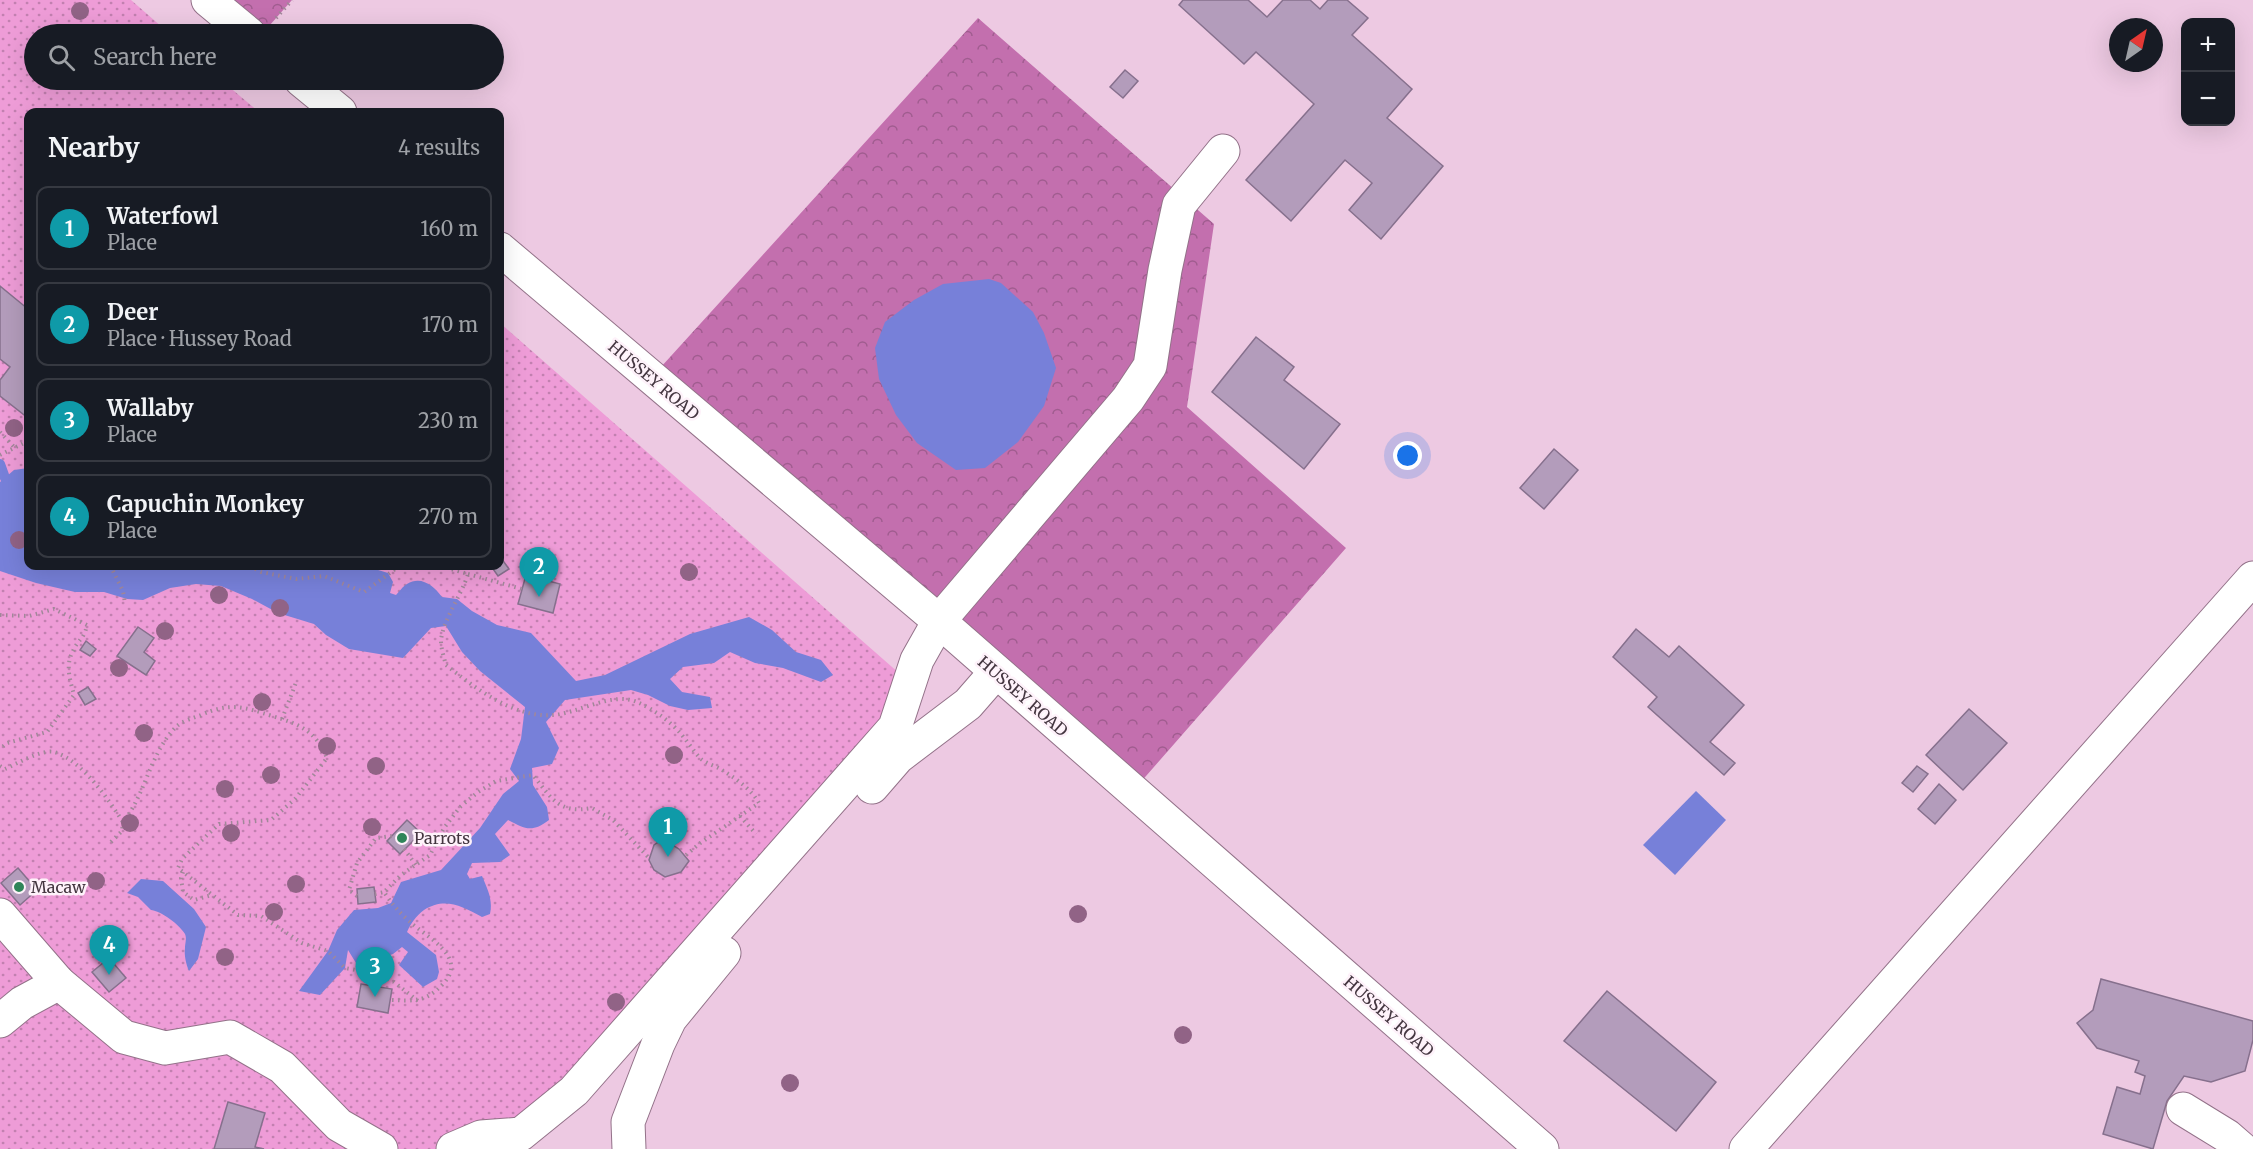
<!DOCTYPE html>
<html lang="en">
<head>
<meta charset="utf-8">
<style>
  body { margin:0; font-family:Merriweather,serif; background:#242831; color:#f1f3f6 }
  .controls { position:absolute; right:18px; top:18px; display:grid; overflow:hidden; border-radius:12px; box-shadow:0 6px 24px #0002 }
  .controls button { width:54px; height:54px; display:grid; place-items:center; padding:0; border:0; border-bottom:2px solid #363941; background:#171b24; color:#f1f3f6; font:30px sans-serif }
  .compass { position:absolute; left:2109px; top:18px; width:54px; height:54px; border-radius:50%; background:#171b24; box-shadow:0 6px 24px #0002; rotate:34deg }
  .you { position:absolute; left:1408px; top:456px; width:21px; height:21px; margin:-15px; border:4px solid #fff; border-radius:50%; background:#1a73e8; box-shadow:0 0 0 9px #1a73e833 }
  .badge { display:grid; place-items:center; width:39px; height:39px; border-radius:50%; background:#2f8559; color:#fff; font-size:20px; font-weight:700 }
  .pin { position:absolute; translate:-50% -50px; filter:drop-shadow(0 2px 3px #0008) }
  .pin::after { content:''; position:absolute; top:32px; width:21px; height:18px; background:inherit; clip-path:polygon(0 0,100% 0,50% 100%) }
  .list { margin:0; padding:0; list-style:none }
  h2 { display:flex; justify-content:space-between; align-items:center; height:78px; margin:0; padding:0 24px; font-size:26px }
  h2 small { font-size:20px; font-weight:400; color:#9ea1a6 }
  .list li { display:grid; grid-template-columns:39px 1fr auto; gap:18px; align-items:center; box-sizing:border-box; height:84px; margin:0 12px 12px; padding:0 12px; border:2px solid #363941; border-radius:12px }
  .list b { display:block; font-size:22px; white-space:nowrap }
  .list p { margin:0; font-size:20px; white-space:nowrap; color:#9ea1a6 }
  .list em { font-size:20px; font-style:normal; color:#9ea1a6 }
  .icon { flex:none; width:33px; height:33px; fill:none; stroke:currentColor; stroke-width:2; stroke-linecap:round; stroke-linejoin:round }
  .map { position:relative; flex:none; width:2253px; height:1149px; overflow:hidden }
  .search { position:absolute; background:#171b24; box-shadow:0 6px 24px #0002; left:24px; top:24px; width:480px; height:66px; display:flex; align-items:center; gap:15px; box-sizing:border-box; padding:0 21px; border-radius:33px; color:#9ea1a6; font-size:22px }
  .panel { position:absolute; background:#171b24; box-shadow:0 6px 24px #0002; left:24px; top:108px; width:480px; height:462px; border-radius:12px }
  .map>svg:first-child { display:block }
  .forest { fill:url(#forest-crowns) }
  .park { fill:url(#park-dots) }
  .water { fill:#7780d9 }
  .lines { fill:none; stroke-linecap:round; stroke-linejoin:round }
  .stream { stroke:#7780d9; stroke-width:10 }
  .building { fill:#b39cbb; stroke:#86708d; stroke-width:1.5 }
  .minor-casing { stroke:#937289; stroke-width:35 }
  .path { stroke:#a18799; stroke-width:4; stroke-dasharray:1.5 4.5; stroke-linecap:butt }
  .minor { stroke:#fff; stroke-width:33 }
  .tree { fill:#916386 }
  .poi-dot { fill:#2f8559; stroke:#fef2fa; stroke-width:2 }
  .labels { text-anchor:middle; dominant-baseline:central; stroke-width:5; stroke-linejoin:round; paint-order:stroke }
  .street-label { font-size:16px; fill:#443640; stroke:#fef2fa }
  .poi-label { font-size:16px; fill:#443640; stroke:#fef2fa; text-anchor:start }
</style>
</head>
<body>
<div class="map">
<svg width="2253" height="1149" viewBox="0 0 2253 1149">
  <defs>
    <pattern id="forest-crowns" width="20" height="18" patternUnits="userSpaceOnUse" patternTransform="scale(1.5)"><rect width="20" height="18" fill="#c36fae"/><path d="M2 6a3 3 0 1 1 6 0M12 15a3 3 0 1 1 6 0" fill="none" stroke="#a05c8f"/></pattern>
    <pattern id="park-dots" width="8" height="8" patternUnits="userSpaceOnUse" patternTransform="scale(1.5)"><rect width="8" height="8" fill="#ee9cd7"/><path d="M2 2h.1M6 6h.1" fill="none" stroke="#c280b0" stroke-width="1.8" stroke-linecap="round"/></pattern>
  </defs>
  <rect width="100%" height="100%" fill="#edc9e2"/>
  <g class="forest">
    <path d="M 208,0 L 292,0 L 262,34 Z"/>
    <path d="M 978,18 L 1214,224 L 1187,407 L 1346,548 L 1132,792 L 651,378 Z"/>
  </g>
  <path class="park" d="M 0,0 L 131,0 L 170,34 L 34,34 L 34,80 L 221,80 L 259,112 L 28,112 L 28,566 L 500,566 L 500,323 L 916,688 L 507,1149 L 0,1149 Z"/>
  <g class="water">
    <path d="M 989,279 L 1001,283 L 1033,312 L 1044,333 L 1056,368 L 1044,406 L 1018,442 L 985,468 L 956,470 L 917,443 L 896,415 L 879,379 L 875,348 L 885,322 L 914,300 L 943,284 Z"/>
    <path d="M 28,468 L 28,566 L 278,566 L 291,569 L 299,566 L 365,566 L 388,573 L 393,582 L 390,593 L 396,595 C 399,592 403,586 407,584 C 421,575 434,586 442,597 L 457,599 L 472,611 L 497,625 L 531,633 L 576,681 L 605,675 L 690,634 L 749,617 L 772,630 L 796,652 L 821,660 L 833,675 L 821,682 L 783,668 L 755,663 L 730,652 L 714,663 L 683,667 L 670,679 L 682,692 L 710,697 L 712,708 L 688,710 L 670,706 L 648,695 L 631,690 L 565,700 L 546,722 L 559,748 L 552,764 L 532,768 L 533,785 L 547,807 L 549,820 C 532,833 525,829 508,820 L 495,834 L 510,855 L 500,862 L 472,863 L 467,874 L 470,879 L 482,876 C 488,890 493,900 490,914 L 482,917 C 461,906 445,897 424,910 C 416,916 411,923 407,932 L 436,955 L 439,972 L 437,979 L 423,987 L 399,965 L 408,952 L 402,947 L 393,954 L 387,956 C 370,947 369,950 356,963 L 348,950 L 345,968 L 320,995 L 299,991 L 328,951 L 337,930 L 354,910 L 378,908 L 391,903 L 401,882 L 441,870 L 480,828 L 503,794 L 519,781 L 510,769 L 521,739 L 525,707 L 480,671 L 462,652 L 446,626 L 431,628 L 403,658 L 349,649 L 326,635 L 314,624 L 278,613 L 252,599 L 221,586 L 196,584 L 170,588 L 143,600 L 127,599 L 104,592 L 75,592 L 36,583 L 0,571 L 0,482 L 14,470 Z"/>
    <path d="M 1696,791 L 1726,820 L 1675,875 L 1643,845 Z"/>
    <path d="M 141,879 L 163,881 L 194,909 L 206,927 L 198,959 L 189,971 C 186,964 184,955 185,948 C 185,943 187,939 185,934 C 179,924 161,911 151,910 L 138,897 L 127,893 Z"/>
  </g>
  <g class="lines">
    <path class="stream" d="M 0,464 L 5,478"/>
  </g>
  <g class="building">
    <path d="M 1183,0 L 1248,0 L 1267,17 L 1283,0 L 1310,0 L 1320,9 L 1328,0 L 1347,0 L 1368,18 L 1352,35 L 1412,89 L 1387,118 L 1443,166 L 1381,239 L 1349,210 L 1372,183 L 1345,160 L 1291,221 L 1246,180 L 1314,104 L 1256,52 L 1244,64 L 1179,5 Z"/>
    <path d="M 1125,70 L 1138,81 L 1123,98 L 1110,87 Z"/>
    <path d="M 0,286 L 28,309 L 28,418 L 0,396 L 0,380 L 10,367 L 0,359 Z"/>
    <path d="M 1256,337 L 1294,367 L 1284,380 L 1340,424 L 1304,469 L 1212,392 Z"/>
    <path d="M 1554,449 L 1578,470 L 1544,509 L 1520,488 Z"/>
    <path d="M 501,558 L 509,569 L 498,576 L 491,566 L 500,566 Z"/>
    <path d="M 526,575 L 560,584 L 553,613 L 518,604 Z"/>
    <path d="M 138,627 L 154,638 L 144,652 L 155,661 L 146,675 L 117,656 Z"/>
    <path d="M 1636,629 L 1669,657 L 1679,646 L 1744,705 L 1710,742 L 1735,763 L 1724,775 L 1648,707 L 1657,697 L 1613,657 Z"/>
    <path d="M 86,641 L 96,649 L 90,656 L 80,650 Z"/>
    <path d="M 88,687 L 96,699 L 85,705 L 78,693 Z"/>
    <path d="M 1969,709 L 2007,743 L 1963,790 L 1926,755 Z"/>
    <path d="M 1917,766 L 1928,774 L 1913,792 L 1902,783 Z"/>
    <path d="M 1939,784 L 1956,800 L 1935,824 L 1918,809 Z"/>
    <path d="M 407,820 L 421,833 L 400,854 L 387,841 Z"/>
    <path d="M 663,839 L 679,849 L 689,861 L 681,872 L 665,877 L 654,870 L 649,860 L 654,845 Z"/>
    <path d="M 18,868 L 37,890 L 20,905 L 1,883 Z"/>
    <path d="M 374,887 L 376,902 L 358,904 L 357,889 Z"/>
    <path d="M 109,958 L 126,978 L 109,992 L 92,972 Z"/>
    <path d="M 2101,979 L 2253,1021 L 2253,1040 L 2245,1071 L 2211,1082 L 2184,1076 L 2167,1101 L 2153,1149 L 2103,1134 L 2117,1087 L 2140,1094 L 2145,1076 L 2135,1072 L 2139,1061 L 2097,1048 L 2077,1023 L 2093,1010 Z"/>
    <path d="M 361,984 L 392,989 L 388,1013 L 357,1007 Z"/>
    <path d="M 1607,991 L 1716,1082 L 1676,1131 L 1564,1041 Z"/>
    <path d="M 228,1102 L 265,1113 L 255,1147 L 264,1149 L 214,1149 Z"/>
  </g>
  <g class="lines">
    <g class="minor-casing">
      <g id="minor">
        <path d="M 208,0 L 249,34"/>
        <path d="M 301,80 L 340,112"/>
        <path d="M 500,249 L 939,621 L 1542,1149"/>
        <path d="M 872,787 L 898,757 L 968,704 L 995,673"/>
        <path d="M 0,915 L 59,983 L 22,1003 L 0,1021"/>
        <path d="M 59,983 L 124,1037 L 165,1048 L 230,1037 L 282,1067 L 339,1125 L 381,1149"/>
        <path d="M 2183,1109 L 2227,1136 L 2242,1149"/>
        <path d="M 453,1149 L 481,1137 L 521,1134 L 574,1091 L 895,727 L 917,660 L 939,621 L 1128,399 L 1150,366 L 1165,270 L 1179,205 L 1223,151"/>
        <path d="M 629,1149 L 628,1122 L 658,1044 L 670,1019 L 724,953"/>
        <path d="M 1746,1149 L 2253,578"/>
      </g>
    </g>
    <g class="path">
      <path d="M 276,18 L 292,0"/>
      <path d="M 0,432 L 15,448"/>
      <path d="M 0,455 L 28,441"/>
      <path d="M 250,566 L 261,572 L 296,579 L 324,576 L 364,592 L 398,567 L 440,566 L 468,574 C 462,594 442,622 441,641 C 441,648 444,658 446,665 C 474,687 513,718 552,715 C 577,714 612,691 637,702 C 653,709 670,721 681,734 C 688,742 694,752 701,759 C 707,764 716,766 722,770 C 735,778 751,789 759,803 L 699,844 L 685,856"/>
      <path d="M 113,571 L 123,591 L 125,603"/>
      <path d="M 468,574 L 522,589"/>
      <path d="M 0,615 L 29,616 L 54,609 L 87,625 C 84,640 78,639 73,651 C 65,665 70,680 74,695 L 47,732 L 7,743 L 0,749"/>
      <path d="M 282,719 L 297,680"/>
      <path d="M 0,766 L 5,769 C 16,764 42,749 54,752 C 82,760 108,799 123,822 C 146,794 150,752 177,726 C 182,721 194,718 201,715 C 230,702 244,707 272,716 C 299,724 315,730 327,758 L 295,799 L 271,820 L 219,824 L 182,859 L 178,868 L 238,915 L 261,916 L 302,943 L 328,951 L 345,968 L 377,974 L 394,982 L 418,1001"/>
      <path d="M 740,816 L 756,834"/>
      <path d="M 111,842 L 122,831 L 123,822"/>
      <path d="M 404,849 L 416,865"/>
      <path d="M 183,872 L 181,878 L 183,892 L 194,900 L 212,895"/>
      <path d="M 375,894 L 384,892"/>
      <path d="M 357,896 L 349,890 L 357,863 L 376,838 L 392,836"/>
      <path d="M 392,1000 C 415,1001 426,1002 443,984 C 469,957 426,937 409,921 C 399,912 391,903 384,892 L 401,875 L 430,855 L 444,828 L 460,807 L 478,792 L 496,781 L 533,775 C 552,799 559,814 592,808 L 613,820 L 649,858"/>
    </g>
    <use href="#minor" class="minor"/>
  </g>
  <g class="tree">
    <circle cx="80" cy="11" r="9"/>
    <circle cx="14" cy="428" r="9"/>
    <circle cx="19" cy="540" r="9"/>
    <circle cx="689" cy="572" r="9"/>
    <circle cx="219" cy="595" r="9"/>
    <circle cx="280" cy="608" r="9"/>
    <circle cx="165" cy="631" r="9"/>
    <circle cx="119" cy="668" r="9"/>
    <circle cx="262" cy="702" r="9"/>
    <circle cx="144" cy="733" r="9"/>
    <circle cx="327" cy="746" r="9"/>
    <circle cx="674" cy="755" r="9"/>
    <circle cx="376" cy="766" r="9"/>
    <circle cx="271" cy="775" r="9"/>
    <circle cx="225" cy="789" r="9"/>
    <circle cx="130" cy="823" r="9"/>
    <circle cx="372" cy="827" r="9"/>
    <circle cx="231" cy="833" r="9"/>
    <circle cx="96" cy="881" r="9"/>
    <circle cx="296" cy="884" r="9"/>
    <circle cx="274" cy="912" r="9"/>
    <circle cx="1078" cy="914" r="9"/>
    <circle cx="225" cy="957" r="9"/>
    <circle cx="616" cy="1002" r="9"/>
    <circle cx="1183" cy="1035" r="9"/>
    <circle cx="790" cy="1083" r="9"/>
  </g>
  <g class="poi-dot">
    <circle cx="402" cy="838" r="6"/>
    <circle cx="19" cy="887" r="6"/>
  </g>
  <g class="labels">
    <g class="street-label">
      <text transform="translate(654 380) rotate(40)">HUSSEY ROAD</text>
      <text transform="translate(1023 696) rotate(41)">HUSSEY ROAD</text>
      <text transform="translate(1389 1016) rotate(41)">HUSSEY ROAD</text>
    </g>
    <g class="poi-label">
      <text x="414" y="838">Parrots</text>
      <text x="31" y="887">Macaw</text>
    </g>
  </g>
</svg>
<div class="controls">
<button>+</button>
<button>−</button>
</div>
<svg class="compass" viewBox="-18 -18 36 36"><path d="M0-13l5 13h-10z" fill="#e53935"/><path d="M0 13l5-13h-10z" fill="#9ea1a6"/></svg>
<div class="you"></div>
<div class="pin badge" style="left:668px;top:857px;background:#0f9aa8">1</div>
<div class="pin badge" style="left:539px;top:597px;background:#0f9aa8">2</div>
<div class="pin badge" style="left:375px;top:997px;background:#0f9aa8">3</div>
<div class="pin badge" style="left:109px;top:975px;background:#0f9aa8">4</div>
<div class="search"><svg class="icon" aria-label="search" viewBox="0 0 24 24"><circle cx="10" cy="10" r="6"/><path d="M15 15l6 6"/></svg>Search here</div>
<section class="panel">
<h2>Nearby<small>4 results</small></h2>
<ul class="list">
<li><span class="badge" style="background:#0f9aa8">1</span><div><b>Waterfowl</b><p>Place</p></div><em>160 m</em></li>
<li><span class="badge" style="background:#0f9aa8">2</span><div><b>Deer</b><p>Place · Hussey Road</p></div><em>170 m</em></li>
<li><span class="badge" style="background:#0f9aa8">3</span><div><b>Wallaby</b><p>Place</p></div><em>230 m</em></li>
<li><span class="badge" style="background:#0f9aa8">4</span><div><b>Capuchin Monkey</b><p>Place</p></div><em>270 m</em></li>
</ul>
</section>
</div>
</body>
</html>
